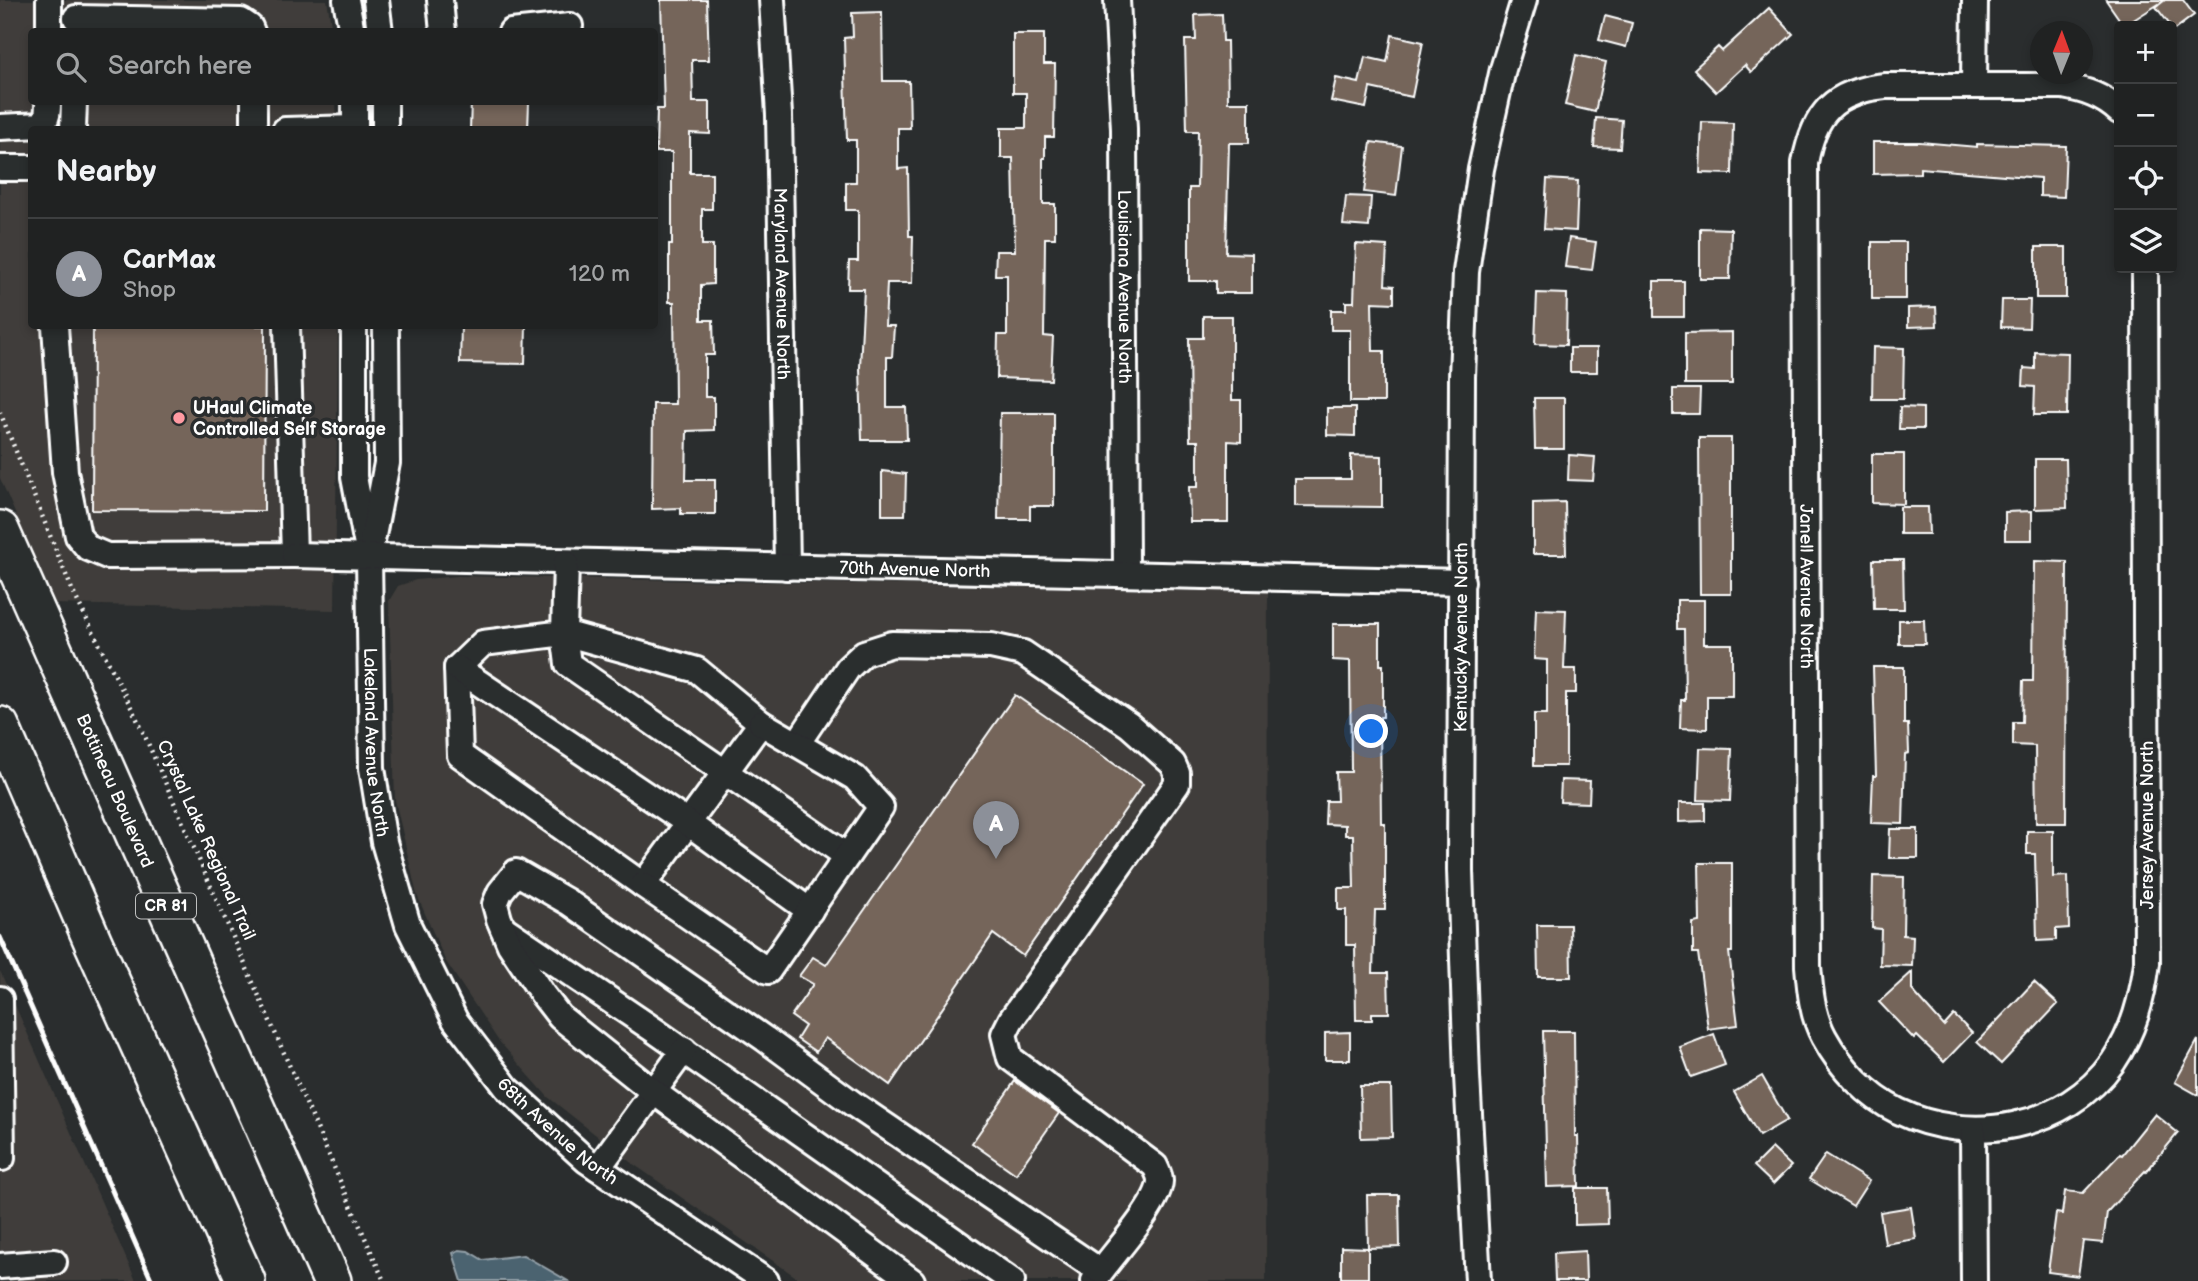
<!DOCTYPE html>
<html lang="en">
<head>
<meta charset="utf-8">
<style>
  body { margin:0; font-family:"Balsamiq Sans",sans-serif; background:#2d2f2f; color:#f1f3f6 }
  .controls { position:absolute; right:21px; top:21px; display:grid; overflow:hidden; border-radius:7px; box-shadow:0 4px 10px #0003 }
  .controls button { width:63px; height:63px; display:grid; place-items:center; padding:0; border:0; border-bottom:2px solid #3d3f40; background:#202222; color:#f1f3f6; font:35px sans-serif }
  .compass { position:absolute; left:2030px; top:21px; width:63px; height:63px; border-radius:50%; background:#202222; box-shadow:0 4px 10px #0003; rotate:1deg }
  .you { position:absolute; left:1372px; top:732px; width:24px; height:24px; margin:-18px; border:5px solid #fff; border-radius:50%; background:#1a73e8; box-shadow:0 0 0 10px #1a73e833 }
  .badge { display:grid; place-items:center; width:46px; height:46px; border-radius:50%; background:#8c9099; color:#fff; font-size:23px; font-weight:700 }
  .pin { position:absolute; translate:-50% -58px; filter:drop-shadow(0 2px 4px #0008) }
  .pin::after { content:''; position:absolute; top:37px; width:24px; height:21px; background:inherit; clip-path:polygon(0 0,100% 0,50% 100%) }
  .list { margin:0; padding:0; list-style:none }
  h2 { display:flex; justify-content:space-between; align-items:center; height:91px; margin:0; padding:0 28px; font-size:30px }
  h2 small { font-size:23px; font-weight:400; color:#a2a4a5 }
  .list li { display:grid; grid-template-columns:46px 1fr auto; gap:21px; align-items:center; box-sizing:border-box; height:112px; padding:0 28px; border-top:2px solid #3d3f40 }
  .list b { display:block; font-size:26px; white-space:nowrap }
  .list p { margin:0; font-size:23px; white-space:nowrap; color:#a2a4a5 }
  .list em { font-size:23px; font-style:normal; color:#a2a4a5 }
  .icon { flex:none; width:38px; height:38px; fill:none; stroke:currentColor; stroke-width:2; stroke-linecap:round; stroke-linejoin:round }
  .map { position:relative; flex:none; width:2198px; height:1281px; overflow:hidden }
  .search { position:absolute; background:#202222; box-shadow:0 4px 10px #0003; left:28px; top:28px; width:630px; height:77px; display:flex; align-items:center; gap:18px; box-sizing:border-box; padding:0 24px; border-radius:7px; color:#a2a4a5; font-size:26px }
  .panel { position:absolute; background:#202222; box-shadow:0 4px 10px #0003; left:28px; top:126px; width:630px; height:203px; border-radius:7px }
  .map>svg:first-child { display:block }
  .built { fill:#403e3b }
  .water { fill:#4c6370; stroke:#94a1a9; stroke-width:2 }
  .building { fill:#74655a; stroke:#fff; stroke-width:2 }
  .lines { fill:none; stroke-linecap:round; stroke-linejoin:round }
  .minor-casing { stroke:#fff; stroke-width:30 }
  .highway-casing { stroke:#fff; stroke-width:42 }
  .path { stroke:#fff; stroke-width:4.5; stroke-dasharray:2 5; stroke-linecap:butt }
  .minor { stroke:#2a2d2e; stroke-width:24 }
  .highway { stroke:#2a2d2e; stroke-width:37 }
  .rail { stroke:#fff; stroke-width:5 }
  .poi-dot { fill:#ff9aa2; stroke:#2a2d2e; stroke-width:2.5 }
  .labels { text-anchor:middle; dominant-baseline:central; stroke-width:7; stroke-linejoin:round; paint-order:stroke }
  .shield { fill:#2a2d2e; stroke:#bfc0c0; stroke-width:2 }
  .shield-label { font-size:16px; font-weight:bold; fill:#fff }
  .street-label { font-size:18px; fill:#fff; stroke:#2a2d2e }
  .poi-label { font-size:18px; font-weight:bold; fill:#fff; stroke:#2a2d2e; text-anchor:start }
</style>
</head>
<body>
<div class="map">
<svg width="2198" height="1281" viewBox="0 0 2198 1281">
  <rect width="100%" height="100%" fill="#2a2d2e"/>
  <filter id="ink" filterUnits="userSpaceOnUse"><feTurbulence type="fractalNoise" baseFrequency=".0143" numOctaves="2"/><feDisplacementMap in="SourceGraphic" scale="14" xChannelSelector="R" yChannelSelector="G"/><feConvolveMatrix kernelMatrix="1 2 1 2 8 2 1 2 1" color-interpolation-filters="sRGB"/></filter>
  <g filter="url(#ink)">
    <g class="built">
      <path d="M 0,0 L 327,0 L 332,31 L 32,32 L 32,102 L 336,102 L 337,129 L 32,130 L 32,326 L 338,326 L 335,610 L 54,604 L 0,478 Z"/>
      <path d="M 458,576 L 1268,592 L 1266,1281 L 802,1281 L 629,1161 L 548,1097 L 498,1040 L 445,960 L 417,895 L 395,800 L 389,601 L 398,586 L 416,580 Z"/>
      <path d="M 0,971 L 40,1062 L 136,1281 L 0,1281 Z"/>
    </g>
    <path class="water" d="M 459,1250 L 468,1251 L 483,1260 L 523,1255 L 568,1281 L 462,1281 L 453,1253 Z"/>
    <g class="building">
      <path d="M 661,0 L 707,0 L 709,60 L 692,60 L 693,102 L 710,102 L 710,134 L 690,133 L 690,173 L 712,173 L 712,209 L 702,209 L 702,245 L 713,245 L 713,284 L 701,285 L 701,320 L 713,320 L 714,355 L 705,355 L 705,397 L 714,397 L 714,430 L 687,431 L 686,480 L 715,480 L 715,514 L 681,514 L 681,508 L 652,509 L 653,404 L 675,404 L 674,302 L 669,302 L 669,245 L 672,245 L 672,152 L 656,152 L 657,109 L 664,109 Z"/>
      <path d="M 2106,0 L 2183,0 L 2194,15 L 2174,30 L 2156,7 L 2165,0 L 2124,26 Z"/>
      <path d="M 1769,8 L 1793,34 L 1751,72 L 1745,65 L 1716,92 L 1694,69 L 1718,47 L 1722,51 Z"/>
      <path d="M 882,12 L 883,81 L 909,81 L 910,128 L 898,128 L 898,169 L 908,168 L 909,236 L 913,236 L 912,283 L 887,283 L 885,326 L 894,326 L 892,357 L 887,357 L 887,407 L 906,407 L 907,440 L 862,440 L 860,367 L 864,289 L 848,289 L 849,261 L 858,261 L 858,210 L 846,210 L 846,182 L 856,182 L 856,140 L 847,140 L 844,38 L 853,37 L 852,13 Z"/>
      <path d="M 1222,14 L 1223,41 L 1227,41 L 1228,102 L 1249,102 L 1249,143 L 1229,143 L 1226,253 L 1252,254 L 1252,293 L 1216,293 L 1216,281 L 1189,281 L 1189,188 L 1197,188 L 1198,131 L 1187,131 L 1185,40 L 1196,40 L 1195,15 Z"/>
      <path d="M 1605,16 L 1632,23 L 1626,47 L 1599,40 Z"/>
      <path d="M 1013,34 L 1044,34 L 1044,64 L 1055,64 L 1054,137 L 1045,137 L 1045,158 L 1043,158 L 1043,204 L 1055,204 L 1055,238 L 1045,238 L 1044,336 L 1053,337 L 1051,380 L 997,378 L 998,335 L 1007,335 L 1007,275 L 995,275 L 996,251 L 1015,251 L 1013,158 L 1001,158 L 1001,128 L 1026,128 L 1026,93 L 1013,93 Z"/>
      <path d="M 1392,35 L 1423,42 L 1412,97 L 1370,88 L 1366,108 L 1331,101 L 1336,78 L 1359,83 L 1365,57 L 1387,62 Z"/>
      <path d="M 1576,55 L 1606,62 L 1595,112 L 1565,105 Z"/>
      <path d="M 471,102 L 529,102 L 528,130 L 470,130 Z"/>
      <path d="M 1596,118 L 1622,120 L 1620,148 L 1594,147 Z"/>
      <path d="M 1702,122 L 1733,123 L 1732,174 L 1700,173 Z"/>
      <path d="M 1371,142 L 1402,146 L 1396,196 L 1364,192 Z"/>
      <path d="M 1873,142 L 1920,142 L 1977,147 L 1977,144 L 2066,146 L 2064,197 L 2040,196 L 2040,178 L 1920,168 L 1920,173 L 1873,174 Z"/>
      <path d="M 1547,179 L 1578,181 L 1576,231 L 1544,229 Z"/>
      <path d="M 1346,196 L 1371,197 L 1369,227 L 1343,225 Z"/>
      <path d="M 1700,228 L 1731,229 L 1730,279 L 1700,279 Z"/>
      <path d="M 1569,238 L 1596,242 L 1592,270 L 1565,267 Z"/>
      <rect x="1872" y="242" width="34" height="57"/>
      <path d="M 1356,244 L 1387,246 L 1385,285 L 1394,286 L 1394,303 L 1372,302 L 1373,351 L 1384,351 L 1384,402 L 1350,402 L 1350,330 L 1331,330 L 1331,310 L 1346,310 L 1346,302 L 1354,302 Z"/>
      <rect x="2036" y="247" width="30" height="51"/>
      <rect x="1654" y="281" width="30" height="36"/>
      <path d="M 1537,293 L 1567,294 L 1566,345 L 1535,344 Z"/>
      <path d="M 2002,300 L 2030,300 L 2029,328 L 2001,327 Z"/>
      <path d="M 1936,307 L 1937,326 L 1908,327 L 1908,308 Z"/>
      <path d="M 1203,316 L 1232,316 L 1232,400 L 1241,400 L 1241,442 L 1228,441 L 1228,522 L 1190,522 L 1189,487 L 1198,487 L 1198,441 L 1190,441 L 1189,338 L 1203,338 Z"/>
      <path d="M 93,326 L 265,326 L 264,511 L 92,510 Z"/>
      <path d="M 461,326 L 526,326 L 525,364 L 460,363 Z"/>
      <path d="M 1732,332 L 1732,384 L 1685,384 L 1685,333 Z"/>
      <path d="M 1873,347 L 1904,348 L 1903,399 L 1872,399 Z"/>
      <rect x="1570" y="348" width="27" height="24"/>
      <path d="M 2035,352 L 2068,353 L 2067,415 L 2034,415 L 2035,387 L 2023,386 L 2024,368 L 2035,369 Z"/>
      <path d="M 1673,389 L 1700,389 L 1699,414 L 1673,414 Z"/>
      <path d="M 1534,398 L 1564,398 L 1564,449 L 1535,449 Z"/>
      <path d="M 1900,407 L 1923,408 L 1923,429 L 1899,429 Z"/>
      <path d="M 1327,408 L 1355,408 L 1355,436 L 1327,435 Z"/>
      <path d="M 1000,413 L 1054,413 L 1054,506 L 1030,506 L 1030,519 L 998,519 Z"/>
      <path d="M 1699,438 L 1731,438 L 1731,594 L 1700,594 Z"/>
      <path d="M 1872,454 L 1904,454 L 1904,504 L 1872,503 Z"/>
      <path d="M 1351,455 L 1382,456 L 1382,507 L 1295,506 L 1295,479 L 1351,479 Z"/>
      <path d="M 1569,455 L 1595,457 L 1593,481 L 1568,480 Z"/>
      <path d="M 2035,459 L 2066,459 L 2067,508 L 2035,509 Z"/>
      <path d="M 882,471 L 906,474 L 905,515 L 882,515 Z"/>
      <path d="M 1565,502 L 1566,554 L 1533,554 L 1533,503 Z"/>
      <path d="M 1900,507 L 1928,507 L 1929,534 L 1900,534 Z"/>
      <path d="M 2032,511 L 2032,540 L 2005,540 L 2005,512 Z"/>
      <path d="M 1873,560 L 1903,560 L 1904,609 L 1874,609 Z"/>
      <path d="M 2034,561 L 2067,562 L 2066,823 L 2036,823 L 2035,746 L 2013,745 L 2013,722 L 2022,722 L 2023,681 L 2033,681 Z"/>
      <path d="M 1677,600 L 1704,600 L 1704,644 L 1732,644 L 1732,696 L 1707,696 L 1707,729 L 1680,728 L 1681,700 L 1685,700 L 1684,629 L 1677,629 Z"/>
      <path d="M 1536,609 L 1566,610 L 1564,669 L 1576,669 L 1576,693 L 1566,693 L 1566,766 L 1534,766 L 1534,714 L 1547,714 L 1547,660 L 1534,659 Z"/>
      <path d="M 1899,620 L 1924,620 L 1925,644 L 1899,644 Z"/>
      <path d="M 1333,624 L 1380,624 L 1380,665 L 1383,665 L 1383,717 L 1380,717 L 1381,823 L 1385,823 L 1385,910 L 1375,910 L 1373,973 L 1388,973 L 1389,1013 L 1372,1013 L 1372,1020 L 1356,1020 L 1355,945 L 1346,945 L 1346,910 L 1338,910 L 1338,888 L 1354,888 L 1353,835 L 1345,835 L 1345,825 L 1325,824 L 1326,801 L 1337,801 L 1336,772 L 1351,772 L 1350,661 L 1333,660 Z"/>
      <path d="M 1873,667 L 1904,667 L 1904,724 L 1908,724 L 1909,753 L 1905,754 L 1903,824 L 1871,823 L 1873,776 L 1876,776 Z"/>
      <path d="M 1015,695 L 1143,784 L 1023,956 L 993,934 L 890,1085 L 825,1038 L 816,1052 L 797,1039 L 805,1026 L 791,1016 L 813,984 L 799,976 L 813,957 L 826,965 Z"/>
      <path d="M 1700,748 L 1732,749 L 1730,801 L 1698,800 Z"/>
      <path d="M 1561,780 L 1590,781 L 1589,803 L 1560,802 Z"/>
      <path d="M 1679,803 L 1705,803 L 1705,821 L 1679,822 Z"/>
      <path d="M 1890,829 L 1918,829 L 1918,858 L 1889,858 Z"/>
      <path d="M 2027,831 L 2053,831 L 2053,877 L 2068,876 L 2069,928 L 2056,929 L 2056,940 L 2037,941 L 2035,854 L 2027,854 Z"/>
      <path d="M 1699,863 L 1732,863 L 1732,952 L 1729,952 L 1738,1025 L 1708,1029 L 1698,953 L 1693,953 L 1693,923 L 1700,922 Z"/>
      <path d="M 1873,876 L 1904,877 L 1903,935 L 1913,936 L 1912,966 L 1880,965 L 1881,929 L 1872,928 Z"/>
      <path d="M 1537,925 L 1570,925 L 1571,977 L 1538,977 Z"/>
      <path d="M 1912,972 L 1912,990 L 1944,1026 L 1954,1015 L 1972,1033 L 1944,1062 L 1917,1036 L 1914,1039 L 1879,1002 Z"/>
      <path d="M 2034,982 L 2058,1004 L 2001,1064 L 1977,1042 Z"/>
      <path d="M 1543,1031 L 1574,1031 L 1575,1136 L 1578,1136 L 1579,1186 L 1547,1187 Z"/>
      <path d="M 1350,1032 L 1350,1060 L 1325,1060 L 1325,1033 Z"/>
      <path d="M 1714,1034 L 1725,1065 L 1691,1077 L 1680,1047 Z"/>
      <path d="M 2198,1040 L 2198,1095 L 2175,1082 Z"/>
      <path d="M 1762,1076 L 1787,1120 L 1759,1136 L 1734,1092 Z"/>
      <path d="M 1015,1081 L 1059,1113 L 1016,1174 L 972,1143 Z"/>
      <path d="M 1360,1086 L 1391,1086 L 1392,1137 L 1361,1138 Z"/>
      <path d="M 2155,1114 L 2178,1133 L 2146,1172 L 2145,1171 L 2107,1212 L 2103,1243 L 2083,1241 L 2078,1276 L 2048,1272 L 2056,1213 L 2062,1214 L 2065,1191 L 2083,1193 L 2120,1154 L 2122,1155 Z"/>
      <path d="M 1772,1148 L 1791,1166 L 1773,1184 L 1754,1166 Z"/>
      <path d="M 1826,1154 L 1869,1181 L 1853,1206 L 1809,1179 Z"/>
      <path d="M 1575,1188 L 1607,1188 L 1608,1224 L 1575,1225 Z"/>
      <path d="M 1367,1195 L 1399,1195 L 1400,1247 L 1368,1248 Z"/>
      <path d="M 1911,1207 L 1916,1239 L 1885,1244 L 1880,1212 Z"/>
      <path d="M 1341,1247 L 1368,1248 L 1368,1278 L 1341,1278 Z"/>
      <path d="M 1585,1251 L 1586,1281 L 1555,1281 L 1554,1253 Z"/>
    </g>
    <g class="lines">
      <g class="minor-casing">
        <g id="minor">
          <path d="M 346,0 L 352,32"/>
          <path d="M 376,0 L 380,32"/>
          <path d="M 440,0 L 443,32"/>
          <path id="s1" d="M 772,0 L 779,115 L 787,567"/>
          <path id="s2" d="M 1117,0 L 1124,129 L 1126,574"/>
          <path d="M 76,18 L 241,21 L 250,27 L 252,32"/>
          <path d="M 49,32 L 49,0"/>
          <path d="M 511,32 L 570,26"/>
          <path d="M 1974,86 L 1975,0"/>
          <path d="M 254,102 L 254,130"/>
          <path d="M 385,102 L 385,130"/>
          <path id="s3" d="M 2119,111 C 2103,96 2085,90 2063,86 L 1885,86 C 1834,91 1814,113 1805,163 L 1808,966 C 1810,990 1812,1015 1824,1037 C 1841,1068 1867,1096 1898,1111 C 1970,1146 2066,1129 2113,1062 C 2134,1031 2142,999 2147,963 L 2145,268"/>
          <path d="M 0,127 L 41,125 C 48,119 48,111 48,102"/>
          <path d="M 73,130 L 74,102"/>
          <path d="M 285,130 L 355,128"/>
          <path d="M 355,130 L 355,102"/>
          <path d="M 0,168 L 32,168"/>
          <path d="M 55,326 L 65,472 L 78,536 L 88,548 L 107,556 L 294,555 L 287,326"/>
          <path id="s4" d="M 354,326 L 354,477 L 369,556 L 372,768 L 384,842 L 408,925 L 455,1020 L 507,1088 L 586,1160 L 766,1281"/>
          <path d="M 372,541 L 387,463 L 386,326"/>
          <path id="s5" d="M 294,555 L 1462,582"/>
          <path d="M 566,563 L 564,633 L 483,643 L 457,668 L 460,755 L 643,885 C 682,831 722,777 761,723 L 697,670 L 564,633 L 568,664 L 847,856"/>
          <path d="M 457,668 L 688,823 L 810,911"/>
          <path d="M 797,744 L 848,668 L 864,653 L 892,644 L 991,646 L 1023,653 L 1129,725 L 1173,764 L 1177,773 L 1177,784 L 1011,1020 L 1004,1034 L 1010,1058 L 1155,1166 C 1157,1171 1160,1175 1160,1181 C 1159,1206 1108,1259 1094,1281"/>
          <path d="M 643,885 L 768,971 L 881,807 L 855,778 L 761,723"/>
          <path d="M 503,928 L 654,1030 L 1012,1281"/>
          <path d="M 0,999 L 2,1158 L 0,1158"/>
          <path d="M 1973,1129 L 1974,1281"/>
          <path d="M 598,1168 L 684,1050"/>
          <path d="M 0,1266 L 54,1262"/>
          <path d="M 912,1281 L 654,1092 L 560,1017 L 543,995 L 510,945 L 499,919 L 495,904 L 500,892 L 516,872 L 568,902 L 765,1039 L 852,1103 L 1100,1271"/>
          <path id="s6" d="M 1478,1281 L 1467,1076 L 1460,870 L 1462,377 L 1466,272 L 1481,169 L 1503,69 L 1524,0"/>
        </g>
      </g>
      <g class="highway-casing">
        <g id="highway">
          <path id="s7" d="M 0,530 L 332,1281"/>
          <path d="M 0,726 L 93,942 L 246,1281"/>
        </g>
      </g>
      <path class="path" d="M 0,412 L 73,592 L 140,725 L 384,1281"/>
      <use href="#minor" class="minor"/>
      <use href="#highway" class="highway"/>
      <path class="rail" d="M 0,937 L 152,1281"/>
    </g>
  </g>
  <circle class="poi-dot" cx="179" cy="418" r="7"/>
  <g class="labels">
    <rect class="shield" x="136" y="893.5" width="60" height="25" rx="5"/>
    <g class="shield-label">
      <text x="166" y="906">CR 81</text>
    </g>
    <g class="street-label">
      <text stroke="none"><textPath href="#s1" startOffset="284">Maryland Avenue North</textPath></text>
      <text stroke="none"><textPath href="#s2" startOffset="287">Louisiana Avenue North</textPath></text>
      <text stroke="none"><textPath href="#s5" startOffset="621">70th Avenue North</textPath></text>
      <text stroke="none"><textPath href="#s3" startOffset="786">Janell Avenue North</textPath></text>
      <text stroke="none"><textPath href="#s6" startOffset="644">Kentucky Avenue North</textPath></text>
      <text stroke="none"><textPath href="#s4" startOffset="418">Lakeland Avenue North</textPath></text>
      <text stroke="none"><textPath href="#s7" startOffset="285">Bottineau Boulevard</textPath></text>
      <text transform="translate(2147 825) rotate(-90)">Jersey Avenue North</text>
      <text transform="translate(206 840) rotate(66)">Crystal Lake Regional Trail</text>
      <text stroke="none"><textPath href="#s4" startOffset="863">68th Avenue North</textPath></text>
    </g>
    <g class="poi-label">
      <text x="193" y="408">UHaul Climate<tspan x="193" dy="21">Controlled Self Storage</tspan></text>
    </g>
  </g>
</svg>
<div class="controls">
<button>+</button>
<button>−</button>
<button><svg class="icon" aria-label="locate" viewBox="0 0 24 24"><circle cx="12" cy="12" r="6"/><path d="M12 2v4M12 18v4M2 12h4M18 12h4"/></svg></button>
<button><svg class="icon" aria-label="layers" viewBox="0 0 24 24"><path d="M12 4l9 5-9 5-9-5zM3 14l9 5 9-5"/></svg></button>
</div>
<svg class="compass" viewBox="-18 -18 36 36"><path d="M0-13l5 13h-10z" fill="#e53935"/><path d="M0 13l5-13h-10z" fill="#a2a4a5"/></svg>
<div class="you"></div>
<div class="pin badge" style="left:996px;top:859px">A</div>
<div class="search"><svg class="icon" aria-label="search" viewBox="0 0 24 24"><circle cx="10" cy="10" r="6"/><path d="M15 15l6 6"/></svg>Search here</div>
<section class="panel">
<h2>Nearby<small></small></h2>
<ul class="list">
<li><span class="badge">A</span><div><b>CarMax</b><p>Shop</p></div><em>120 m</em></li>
</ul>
</section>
</div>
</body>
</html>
